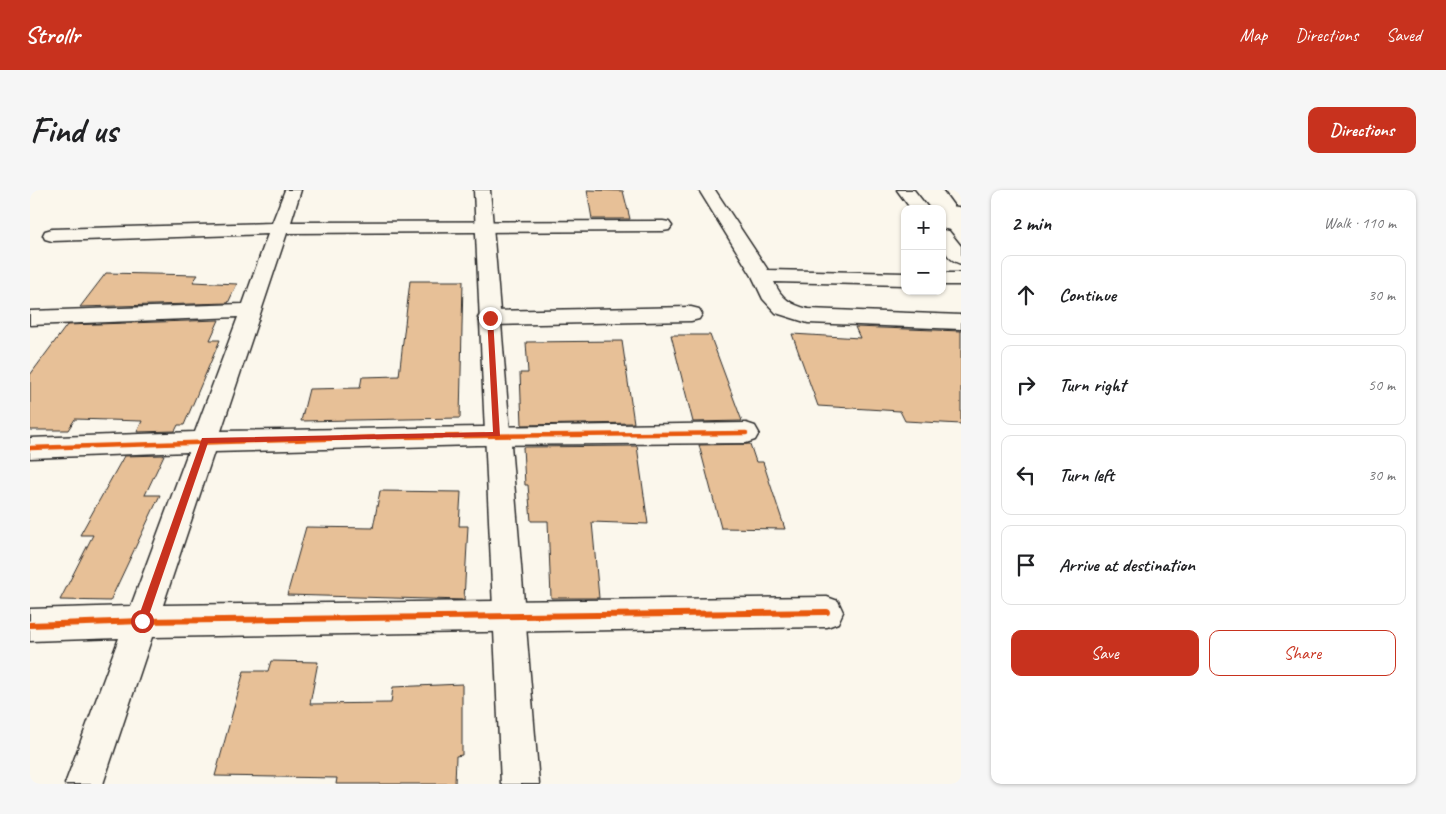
<!DOCTYPE html>
<html lang="en">
<head>
<meta charset="utf-8">
<style>
  body { margin:0; font-family:Caveat,sans-serif; background:#f6f6f6; color:#202124 }
  .controls { position:absolute; right:15px; top:15px; display:grid; overflow:hidden; border-radius:10px; box-shadow:0 1px 4px #0004 }
  .controls button { width:45px; height:45px; display:grid; place-items:center; padding:0; border:0; border-bottom:1px solid #e0e0e0; background:#fff; color:#202124; font:25px sans-serif }
  .stop { position:absolute; width:15px; height:15px; margin:-11px; border:4px solid #c8321e; border-radius:50%; background:#fff }
  .stop.end { background:#c8321e; border-color:#fff; box-shadow:0 1px 5px #0008 }
  .list { margin:0; padding:0; list-style:none }
  h2 { display:flex; justify-content:space-between; align-items:center; height:65px; margin:0; padding:0 20px; font-size:21px }
  h2 small { font-size:16px; font-weight:400; color:#757577 }
  .list li { display:grid; grid-template-columns:32px 1fr auto; gap:15px; align-items:center; box-sizing:border-box; height:80px; margin:0 10px 10px; padding:0 10px; border:1px solid #e0e0e0; border-radius:10px }
  .list b { display:block; font-size:19px; white-space:nowrap }
  .list em { font-size:16px; font-style:normal; color:#757577 }
  .actions { display:flex; gap:10px; padding:15px 20px }
  .actions a { flex:1; padding:11px 0; border:1px solid #c8321e; border-radius:10px; text-align:center; font-size:18px; color:#c8321e }
  .actions .main { background:#c8321e; color:#fff }
  .icon { flex:none; width:28px; height:28px; fill:none; stroke:currentColor; stroke-width:2; stroke-linecap:round; stroke-linejoin:round }
  .map { position:relative; flex:none; width:931px; height:594px; overflow:hidden; border-radius:10px }
  header { display:flex; align-items:center; gap:30px; box-sizing:border-box; height:70px; padding:0 25px; background:#c8321e; color:#fff }
  header strong { font-size:24px }
  nav { display:flex; gap:28px; margin-inline-start:auto; font-size:18px }
  .intro { display:flex; align-items:center; justify-content:space-between; box-sizing:border-box; height:120px; padding:0 30px }
  h1 { margin:0; font-size:35px }
  .button { padding:12px 22px; border-radius:10px; background:#c8321e; color:#fff; font-size:18px; font-weight:700 }
  main { display:flex; gap:30px; padding:0 30px }
  aside { flex:1; background:#fff; border-radius:10px; box-shadow:0 1px 4px #0004 }
  .map>svg:first-child { display:block }
  .building { fill:#e7c097; stroke:#2b2b2b }
  .lines { fill:none; stroke-linecap:round; stroke-linejoin:round }
  .street-casing { stroke:#2b2b2b; stroke-width:3 }
  .secondary-casing { stroke:#2b2b2b; stroke-width:3 }
  .street { fill:#fbf7ec; fill-rule:evenodd }
  .secondary { fill:#fbf7ec; fill-rule:evenodd }
  .cycleway-far1-casing { stroke:#fbf7ec; stroke-width:8 }
  .cycleway-casing { stroke:#fbf7ec; stroke-width:9 }
  .cycleway-far1 { stroke:#e8590c; stroke-width:4.5 }
  .cycleway { stroke:#e8590c; stroke-width:6 }
  .route { fill:#c8321e }
</style>
</head>
<body>
<header>
<strong>Strollr</strong>
<nav><a>Map</a><a>Directions</a><a>Saved</a></nav>
</header>
<div class="intro"><h1>Find us</h1><a class="button">Directions</a></div>
<main>
<div class="map">
<svg width="931" height="594" viewBox="0 0 931 594">
  <rect width="100%" height="100%" fill="#fbf7ec"/>
  <filter id="ink" filterUnits="userSpaceOnUse"><feTurbulence type="fractalNoise" baseFrequency=".02" numOctaves="2"/><feDisplacementMap in="SourceGraphic" scale="10" xChannelSelector="R" yChannelSelector="G"/><feConvolveMatrix kernelMatrix="1 2 1 2 8 2 1 2 1" color-interpolation-filters="sRGB"/></filter>
  <g filter="url(#ink)">
    <g class="building">
      <path d="M 557,0 L 593,1 L 600,29 L 562,29 Z"/>
      <path d="M 76,83 L 168,85 L 163,92 L 207,94 L 198,113 L 50,117 Z"/>
      <path d="M 380,91 L 433,91 L 430,228 L 271,231 L 279,199 L 330,198 L 332,187 L 369,186 Z"/>
      <path d="M 189,130 L 180,150 L 190,150 L 154,235 L 148,235 L 145,241 L 107,242 L 112,231 L 45,229 L 38,240 L 0,240 L 0,185 L 37,135 Z"/>
      <path d="M 825,137 L 931,141 L 931,234 L 875,231 L 870,221 L 788,216 L 762,144 L 830,148 Z"/>
      <path d="M 641,145 L 680,145 L 712,231 L 663,232 Z"/>
      <path d="M 592,151 L 604,233 L 492,235 L 490,183 L 498,183 L 496,152 Z"/>
      <path d="M 720,254 L 726,272 L 733,272 L 755,339 L 691,338 L 669,255 Z"/>
      <path d="M 607,256 L 618,334 L 562,332 L 569,408 L 521,408 L 518,331 L 501,331 L 498,295 L 495,295 L 493,257 Z"/>
      <path d="M 134,265 L 115,305 L 130,305 L 80,411 L 30,410 L 63,345 L 50,345 L 94,266 Z"/>
      <path d="M 350,301 L 431,302 L 429,336 L 438,336 L 434,410 L 257,405 L 276,337 L 343,338 Z"/>
      <path d="M 241,471 L 288,472 L 280,514 L 361,513 L 363,497 L 432,494 L 432,565 L 426,566 L 425,594 L 306,594 L 307,588 L 185,586 L 214,481 L 238,481 Z"/>
    </g>
    <g class="lines">
      <g class="street-casing">
        <g id="street">
          <path d="M 255,0 L 271,0 L 261,32 L 633,31 L 639,32 L 642,36 L 639,40 L 633,41 L 257,43 L 191,241 L 716,233 L 725,236 L 729,243 L 725,250 L 716,253 L 447,255 L 184,262 L 133,415 L 797,407 L 808,411 L 813,422 L 808,433 L 797,437 L 122,447 L 73,594 L 35,594 L 89,448 L 0,451 L 0,419 L 101,416 L 158,262 L 0,268 L 0,248 L 165,242 L 208,127 L 0,135 L 0,121 L 213,114 L 238,44 L 22,51 L 15,49 L 13,45 L 15,41 L 22,39 L 242,33 Z"/>
          <path d="M 669,0 L 685,0 L 738,80 L 875,83 L 875,95 L 744,92 C 751,108 761,115 778,119 L 931,125 L 931,139 L 778,133 L 746,123 L 733,109 L 722,86 Z"/>
          <path d="M 867,0 L 884,0 L 899,19 L 881,19 Z"/>
          <path d="M 914,0 L 931,0 L 931,16 L 925,15 Z"/>
          <path d="M 912,40 L 919,41 L 931,56 L 931,74 C 914,69 912,55 912,40 Z"/>
          <rect x="912" y="83" width="19" height="12"/>
          <path d="M 661,117 L 669,119 L 672,124 L 669,129 L 661,131 L 459,135 L 451,133 L 448,128 L 451,123 L 459,121 Z"/>
        </g>
      </g>
      <g class="secondary-casing">
        <path id="secondary" d="M 444,0 L 460,0 L 509,594 L 471,594 Z"/>
      </g>
      <use href="#street" class="street"/>
      <use href="#secondary" class="secondary"/>
      <g class="cycleway-far1-casing">
        <path id="cycleway-far1" d="M 0,258 L 358,247 L 716,243"/>
      </g>
      <g class="cycleway-casing">
        <path id="cycleway" d="M 0,435 L 112,431 L 797,422"/>
      </g>
      <use href="#cycleway-far1" class="cycleway-far1"/>
      <use href="#cycleway" class="cycleway"/>
    </g>
  </g>
  <path class="route" d="M 457,126 L 463,128 L 470,246 L 178,253 L 117,431 L 115,434 L 108,434 L 107,431 L 172,248 L 463,242 Z"/>
</svg>
<div class="controls">
<button>+</button>
<button>−</button>
</div>
<div class="stop" style="left:112px;top:431px"></div>
<div class="stop end" style="left:460px;top:128px"></div>
</div>
<aside>
<h2>2 min<small>Walk · 110 m</small></h2>
<ul class="list">
<li><svg class="icon" aria-label="ahead" viewBox="0 0 24 24"><path d="M12 20V5M6 11l6-6 6 6"/></svg><div><b>Continue</b></div><em>30 m</em></li>
<li><svg class="icon" aria-label="right" viewBox="0 0 24 24"><path d="M7 20v-9h11M14 6l5 5-5 5"/></svg><div><b>Turn right</b></div><em>50 m</em></li>
<li><svg class="icon" aria-label="left" viewBox="0 0 24 24"><path d="M17 20v-9H6M10 6l-5 5 5 5"/></svg><div><b>Turn left</b></div><em>30 m</em></li>
<li><svg class="icon" aria-label="arrive" viewBox="0 0 24 24"><path d="M6 21V4h12l-3 4 3 4H6"/></svg><div><b>Arrive at destination</b></div></li>
</ul>
<div class="actions"><a class="main">Save</a><a>Share</a></div>
</aside>
</main>
</body>
</html>
